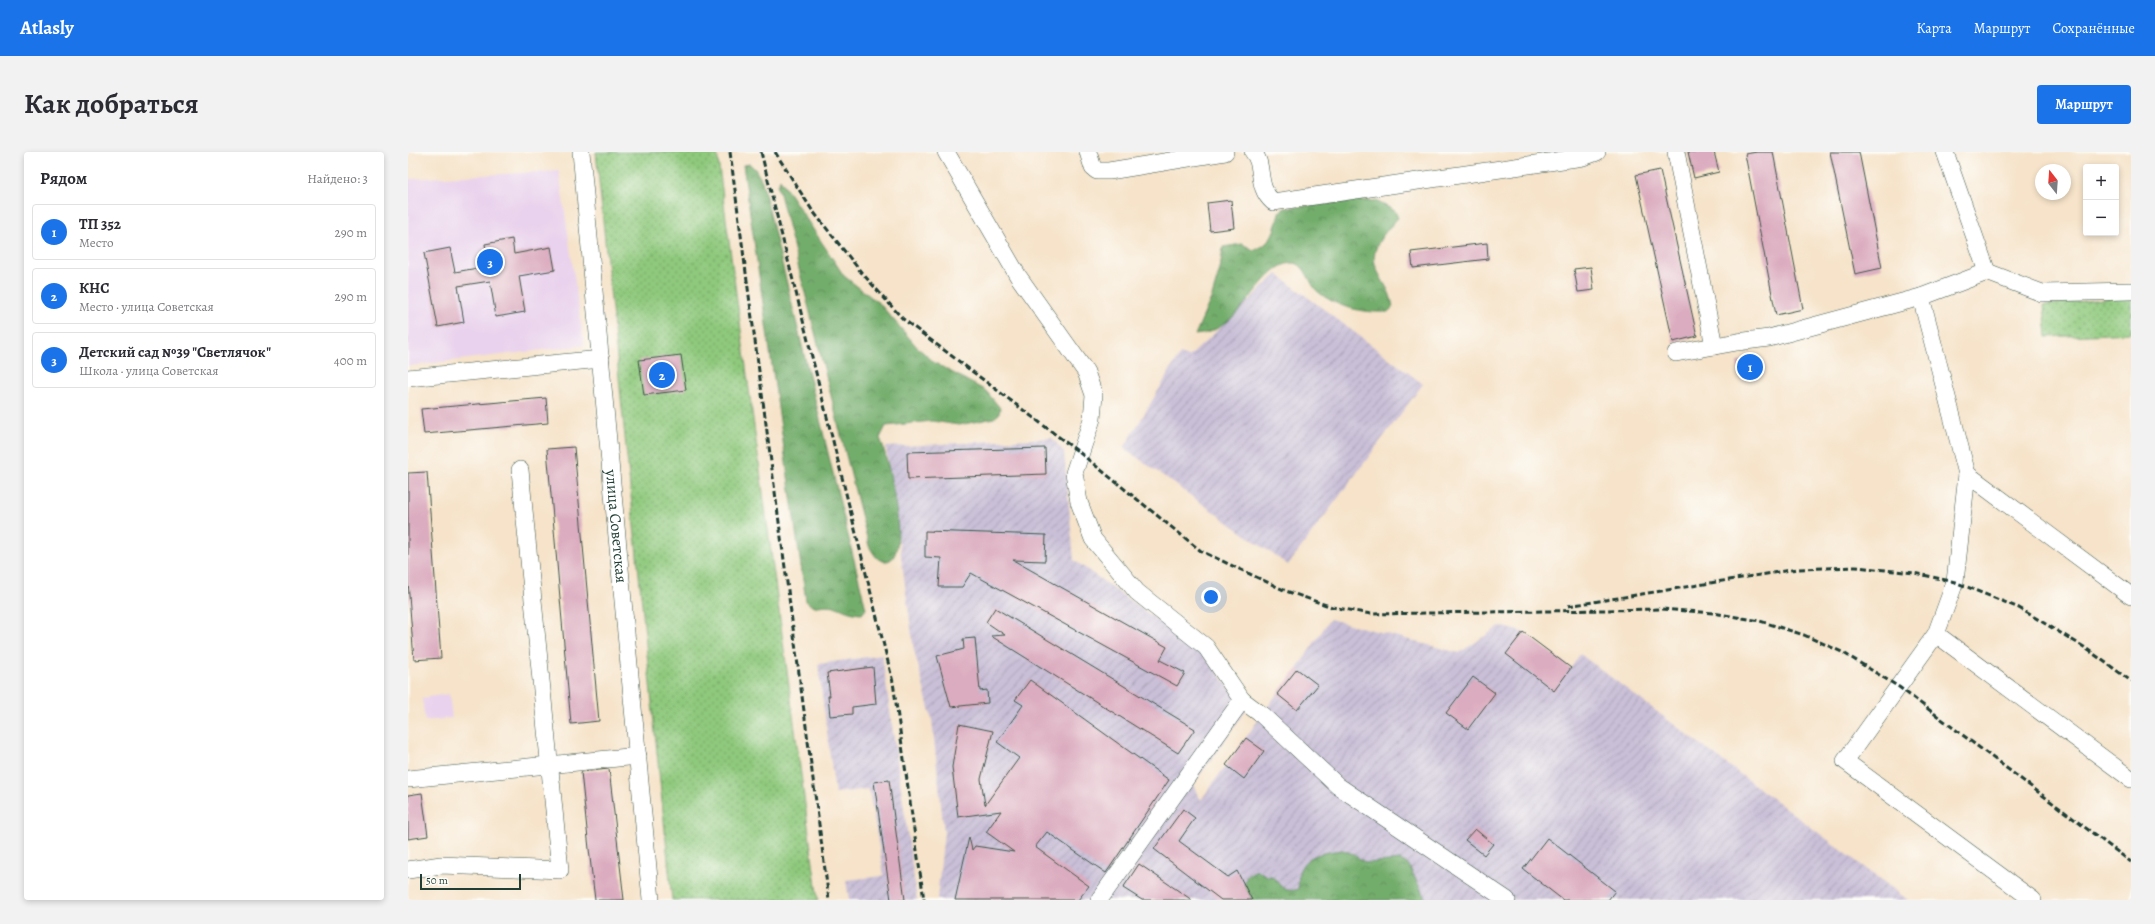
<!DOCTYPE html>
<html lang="ru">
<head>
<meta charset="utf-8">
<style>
  body { margin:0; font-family:Alegreya,serif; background:#f2f2f3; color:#2b2b33 }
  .controls { position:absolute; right:12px; top:12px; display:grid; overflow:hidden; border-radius:4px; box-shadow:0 2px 6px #0003 }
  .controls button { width:36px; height:36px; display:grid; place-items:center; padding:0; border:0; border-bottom:1px solid #e1e1e2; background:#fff; color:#2b2b33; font:20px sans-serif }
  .compass { position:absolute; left:1627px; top:12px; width:36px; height:36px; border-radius:50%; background:#fff; box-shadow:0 2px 6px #0003; rotate:343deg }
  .scale { position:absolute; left:12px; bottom:10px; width:101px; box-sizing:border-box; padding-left:4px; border:2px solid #1f3d34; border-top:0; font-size:11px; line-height:14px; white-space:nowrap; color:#1f3d34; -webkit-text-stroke:3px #fdfcf7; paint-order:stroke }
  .you { position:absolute; left:803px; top:445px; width:14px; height:14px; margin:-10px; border:3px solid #fff; border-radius:50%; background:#1a73e8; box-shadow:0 0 0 6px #1a73e833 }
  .badge { display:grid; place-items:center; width:26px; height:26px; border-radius:50%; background:#1a73e8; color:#fff; font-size:13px; font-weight:700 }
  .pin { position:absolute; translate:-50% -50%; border:2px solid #fff; box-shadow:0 1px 4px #0006 }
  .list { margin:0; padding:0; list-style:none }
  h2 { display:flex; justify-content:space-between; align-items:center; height:52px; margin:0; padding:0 16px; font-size:17px }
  h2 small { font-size:13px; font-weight:400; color:#7c7c81 }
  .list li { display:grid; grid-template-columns:26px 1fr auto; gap:12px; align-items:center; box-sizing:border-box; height:56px; margin:0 8px 8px; padding:0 8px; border:1px solid #e1e1e2; border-radius:4px }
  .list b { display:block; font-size:15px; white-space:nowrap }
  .list p { margin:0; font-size:13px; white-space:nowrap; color:#7c7c81 }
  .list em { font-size:13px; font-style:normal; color:#7c7c81 }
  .map { position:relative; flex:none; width:1723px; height:748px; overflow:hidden; border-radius:4px }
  header { display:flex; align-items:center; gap:24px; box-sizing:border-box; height:56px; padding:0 20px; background:#1a73e8; color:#fff }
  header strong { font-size:19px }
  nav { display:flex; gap:22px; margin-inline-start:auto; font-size:14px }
  .intro { display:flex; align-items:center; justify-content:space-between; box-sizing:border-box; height:96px; padding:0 24px }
  h1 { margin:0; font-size:28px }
  .button { padding:10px 18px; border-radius:4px; background:#1a73e8; color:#fff; font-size:14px; font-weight:700 }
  main { display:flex; gap:24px; padding:0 24px }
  aside { flex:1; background:#fff; border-radius:4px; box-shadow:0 2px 6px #0003 }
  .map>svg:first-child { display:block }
  .built { fill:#e9d2ed }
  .industrial { fill:url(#industrial-furrows) }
  .forest { fill:url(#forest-crowns); stroke:#497550 }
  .park { fill:url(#park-dots); stroke:#578358 }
  .building { fill:#dbacbf }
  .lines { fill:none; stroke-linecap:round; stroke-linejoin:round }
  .minor-casing { stroke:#3f564a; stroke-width:18 }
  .minor { stroke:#fff; stroke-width:17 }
  .rail { stroke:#1f3d34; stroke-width:3; stroke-dasharray:6 3; stroke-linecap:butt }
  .labels { text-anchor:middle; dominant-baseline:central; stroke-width:3; stroke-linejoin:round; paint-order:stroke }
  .street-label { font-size:16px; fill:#1f3d34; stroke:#fdfcf7 }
</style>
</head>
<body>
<header>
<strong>Atlasly</strong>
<nav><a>Карта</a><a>Маршрут</a><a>Сохранённые</a></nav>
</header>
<div class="intro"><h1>Как добраться</h1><a class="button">Маршрут</a></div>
<main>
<aside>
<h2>Рядом<small>Найдено: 3</small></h2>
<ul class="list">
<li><span class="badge">1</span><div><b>ТП 352</b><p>Место</p></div><em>290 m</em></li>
<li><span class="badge">2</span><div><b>КНС</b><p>Место · улица Советская</p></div><em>290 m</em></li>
<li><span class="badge">3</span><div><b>Детский сад №39 &quot;Светлячок&quot;</b><p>Школа · улица Советская</p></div><em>400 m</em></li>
</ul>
</aside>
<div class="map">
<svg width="1723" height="748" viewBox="0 0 1723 748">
  <defs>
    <pattern id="industrial-furrows" width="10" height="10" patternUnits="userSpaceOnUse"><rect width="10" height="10" fill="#c9bfd7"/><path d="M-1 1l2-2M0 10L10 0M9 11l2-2" fill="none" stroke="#a39caf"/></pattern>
    <pattern id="forest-crowns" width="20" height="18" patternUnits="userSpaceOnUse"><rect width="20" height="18" fill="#73ad6c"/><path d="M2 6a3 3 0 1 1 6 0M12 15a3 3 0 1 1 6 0" fill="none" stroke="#5e8e5a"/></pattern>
    <pattern id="park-dots" width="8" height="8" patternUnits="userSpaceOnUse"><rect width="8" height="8" fill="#8fc97d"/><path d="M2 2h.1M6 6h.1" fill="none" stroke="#74a467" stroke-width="1.8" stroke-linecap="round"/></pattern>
  </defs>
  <rect width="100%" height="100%" fill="#fdfcf7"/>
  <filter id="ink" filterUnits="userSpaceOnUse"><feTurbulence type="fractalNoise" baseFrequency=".025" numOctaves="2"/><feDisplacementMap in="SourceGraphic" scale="8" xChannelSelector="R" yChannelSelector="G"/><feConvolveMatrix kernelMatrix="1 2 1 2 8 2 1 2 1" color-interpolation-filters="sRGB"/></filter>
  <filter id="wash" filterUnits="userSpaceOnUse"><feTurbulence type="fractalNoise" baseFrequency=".012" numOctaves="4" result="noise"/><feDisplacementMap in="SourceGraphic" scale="16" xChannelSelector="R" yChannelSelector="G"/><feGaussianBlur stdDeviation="0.9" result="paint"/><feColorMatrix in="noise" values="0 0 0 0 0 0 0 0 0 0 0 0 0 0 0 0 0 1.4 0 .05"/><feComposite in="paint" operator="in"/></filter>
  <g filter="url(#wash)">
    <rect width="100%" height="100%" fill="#f6e3c9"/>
    <g class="built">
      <path d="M 151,19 L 176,193 L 0,214 L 0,27 Z"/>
      <path d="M 41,542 L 44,566 L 17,569 L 14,546 Z"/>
    </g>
    <g class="industrial">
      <path d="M 869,122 L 1015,232 L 880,413 L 716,296 L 772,202 L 781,205 Z"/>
      <path d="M 644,286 L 656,300 L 666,408 L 796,502 L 838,558 L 785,633 L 793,648 L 869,542 L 889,517 L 922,467 L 1051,501 L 1092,474 L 1115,480 L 1163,516 L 1172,502 L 1500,748 L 529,748 L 536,680 L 524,568 L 506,498 L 478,295 Z"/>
      <path d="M 474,503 L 509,748 L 441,748 L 438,728 L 476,724 L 461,637 L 427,641 L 410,512 Z"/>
    </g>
    <g class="forest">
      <path d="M 342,12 L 347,17 L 354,29 L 458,457 L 454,462 C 431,461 432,449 405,455 L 398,449 L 335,13 Z"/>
      <path d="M 372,27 L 436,124 L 472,152 L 509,195 L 527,211 L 578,239 L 592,256 L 591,262 L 586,266 L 551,273 L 524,269 L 478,274 L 472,286 C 479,302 504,406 479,409 C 469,410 466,402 461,394 L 370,34 Z"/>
      <path d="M 953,48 L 968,49 L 987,59 L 990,66 C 978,79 961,96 968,115 C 974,131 982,136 985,155 L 980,160 C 955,161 929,156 909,139 C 901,131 897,110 884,111 C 851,113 835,180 787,183 L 804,144 L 812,117 L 815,95 L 834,92 L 846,98 C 864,93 868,75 871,60 L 877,56 Z"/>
      <path d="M 935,698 L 945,702 L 958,711 L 992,708 L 1000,712 L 1018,748 L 844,748 L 836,733 L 839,723 L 849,718 L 859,724 L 864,724 C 872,733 877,742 890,737 C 891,732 890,726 891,721 C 896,702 918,700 935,698 Z"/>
    </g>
    <g class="park">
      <path d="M 188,0 L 309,0 L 410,748 L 264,748 Z"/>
      <path d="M 1723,144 L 1723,181 L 1639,185 L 1636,153 Z"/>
    </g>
    <g id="blocks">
      <g class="building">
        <path d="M 1280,0 L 1306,0 L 1311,20 L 1286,26 Z"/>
        <path d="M 1349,0 L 1365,0 L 1395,157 L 1368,163 L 1337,2 Z"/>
        <path d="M 1422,0 L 1451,0 L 1474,116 L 1447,122 Z"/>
        <path d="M 1252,18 L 1289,184 L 1265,190 L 1228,23 Z"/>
        <path d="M 823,48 L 826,76 L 802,79 L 799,51 Z"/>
        <path d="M 104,87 L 106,102 L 143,95 L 147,118 L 111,124 L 117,160 L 88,165 L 82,129 L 50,134 L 56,170 L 30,175 L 16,101 L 42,96 L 47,120 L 81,114 L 77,92 Z"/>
        <path d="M 1079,91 L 1080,107 L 1005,116 L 1003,100 Z"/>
        <path d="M 1183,115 L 1186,138 L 1170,140 L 1166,117 Z"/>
        <path d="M 273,203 L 278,238 L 236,243 L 231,208 Z"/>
        <path d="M 1352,206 L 1354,220 L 1332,223 L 1329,210 Z"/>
        <path d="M 138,246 L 140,271 L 16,282 L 13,257 Z"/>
        <path d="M 166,295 L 191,569 L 163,572 L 139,297 Z"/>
        <path d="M 637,296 L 638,322 L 500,327 L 499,300 Z"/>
        <path d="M 19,320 L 33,506 L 6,508 L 0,430 L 0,321 Z"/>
        <path d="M 517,379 L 638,383 L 637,409 L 605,408 L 759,495 L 752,508 L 777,521 L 769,534 L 563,421 L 554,435 L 531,435 L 533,406 L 517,405 Z"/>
        <path d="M 587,456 L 787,577 L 770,601 L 583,484 L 597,483 L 578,470 Z"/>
        <path d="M 1115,480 L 1163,516 L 1146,539 L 1098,502 Z"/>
        <path d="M 567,486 L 572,539 L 579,538 L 580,551 L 543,555 L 529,504 L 556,497 L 555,487 Z"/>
        <path d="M 465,515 L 468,552 L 444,555 L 444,562 L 422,564 L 420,544 L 422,544 L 419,521 Z"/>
        <path d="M 889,517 L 910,533 L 889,558 L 869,542 Z"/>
        <path d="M 1065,525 L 1087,541 L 1060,577 L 1038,561 Z"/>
        <path d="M 622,528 L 761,628 L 698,721 L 639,680 L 627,695 L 681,734 L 670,748 L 547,748 L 561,685 L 564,698 L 567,694 L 606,700 L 578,680 L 593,659 L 550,665 L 544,615 L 551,572 L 585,579 L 573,627 L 577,653 L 611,606 L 589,590 L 615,553 L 607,548 Z"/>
        <path d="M 838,586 L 856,599 L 836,627 L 818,613 Z"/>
        <path d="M 201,617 L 216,748 L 187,748 L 181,697 L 173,620 Z"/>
        <path d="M 481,628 L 497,748 L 483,748 L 466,630 Z"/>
        <path d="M 14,641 L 20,684 L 0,687 L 0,643 Z"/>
        <path d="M 775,657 L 787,666 L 771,689 L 820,725 L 829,719 L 844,748 L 813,748 L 746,697 Z"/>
        <path d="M 1067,677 L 1085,692 L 1076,703 L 1057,688 Z"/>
        <path d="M 1139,686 L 1207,739 L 1200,748 L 1155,748 L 1115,717 Z"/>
        <path d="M 731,712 L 784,748 L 734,748 L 715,736 Z"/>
      </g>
    </g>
  </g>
  <g filter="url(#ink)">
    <use href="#blocks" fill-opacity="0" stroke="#3f564a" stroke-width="1"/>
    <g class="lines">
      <g class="minor-casing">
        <g id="minor">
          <path id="s1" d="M 173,0 L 243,748"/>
          <path d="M 538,0 L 610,124 L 678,220 L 686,243 L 684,267 L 666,321 L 671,350 L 685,387 L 729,440 L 798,495 L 834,548 L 691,748"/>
          <path d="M 680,0 L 685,16 L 689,19 L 701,19 L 817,0"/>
          <path d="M 845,0 C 857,12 847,34 865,50 L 1175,5 L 1189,0"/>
          <path d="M 1268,0 L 1306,194"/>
          <path d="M 1537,0 L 1579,120"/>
          <path d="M 1579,120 L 1634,141 L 1723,139"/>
          <path d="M 1513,145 L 1559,322 L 1547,430 L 1528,482 L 1437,609 L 1625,748"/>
          <path d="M 1268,201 L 1329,190 L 1361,186 L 1513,145 L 1579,120"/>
          <path d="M 0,226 L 193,207"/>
          <path d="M 1559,322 L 1723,444"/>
          <path d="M 1528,482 L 1723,627"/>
          <path d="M 834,548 L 854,563 L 930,634 L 1099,748"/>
          <path d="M 0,627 L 230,604"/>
          <path d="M 0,718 L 33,713 L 152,718 L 112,318"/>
        </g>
      </g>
      <use href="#minor" class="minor"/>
      <g class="rail">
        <path d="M 322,0 L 421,748"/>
        <path d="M 353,0 L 485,530 L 516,748"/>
        <path d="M 367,0 L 404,58 L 453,120 L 495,167 L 672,301 L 793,399 L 878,439 L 924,455 L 963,462 L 1254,457 L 1305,461 L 1352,469 L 1396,483 L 1434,500 L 1491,535 L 1723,710"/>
        <path d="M 1160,454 L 1389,417 L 1448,415 L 1506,421 L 1547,430 L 1611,456 L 1676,495 L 1723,529"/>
      </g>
    </g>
  </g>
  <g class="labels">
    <g class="street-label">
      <text stroke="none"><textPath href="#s1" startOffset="376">улица Советская</textPath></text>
    </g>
  </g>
</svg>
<div class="controls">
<button>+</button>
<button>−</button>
</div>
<svg class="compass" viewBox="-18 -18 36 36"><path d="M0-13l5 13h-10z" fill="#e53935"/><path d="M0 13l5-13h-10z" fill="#7c7c81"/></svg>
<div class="scale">50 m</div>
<div class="you"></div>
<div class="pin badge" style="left:1342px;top:215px">1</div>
<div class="pin badge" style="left:254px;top:223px">2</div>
<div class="pin badge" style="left:82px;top:110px">3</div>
</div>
</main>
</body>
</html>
